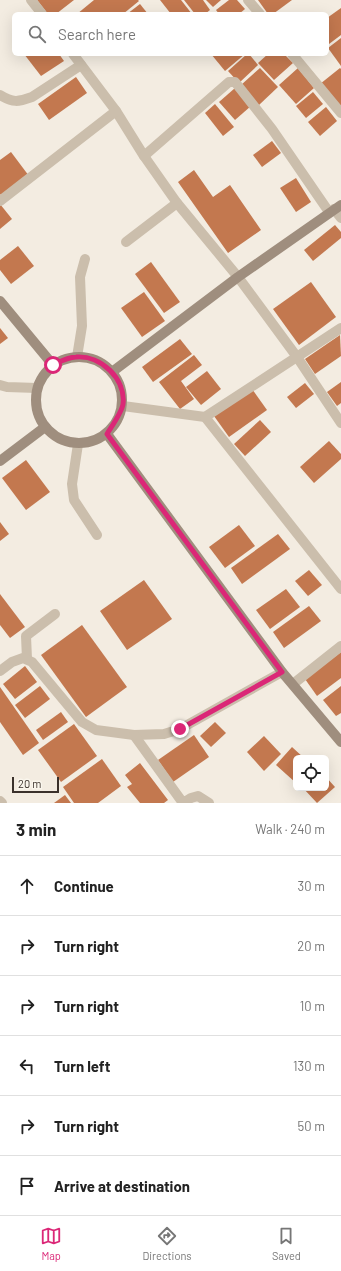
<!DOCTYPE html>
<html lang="en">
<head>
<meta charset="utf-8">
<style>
  body { margin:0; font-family:Barlow,sans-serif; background:#f2f2f2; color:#222 }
  .controls { position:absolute; right:12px; bottom:12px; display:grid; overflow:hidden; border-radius:6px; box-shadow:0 4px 16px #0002 }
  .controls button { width:36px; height:36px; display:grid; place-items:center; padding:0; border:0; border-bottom:1px solid #e0e0e0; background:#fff; color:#222; font:20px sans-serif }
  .scale { position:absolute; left:12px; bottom:10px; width:47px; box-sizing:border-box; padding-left:4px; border:2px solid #3a312b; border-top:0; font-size:11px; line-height:14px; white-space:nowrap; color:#3a312b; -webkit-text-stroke:3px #faf6ed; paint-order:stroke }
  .stop { position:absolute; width:12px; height:12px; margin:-9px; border:3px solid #db2777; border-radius:50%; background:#fff }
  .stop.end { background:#db2777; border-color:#fff; box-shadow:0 1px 4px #0008 }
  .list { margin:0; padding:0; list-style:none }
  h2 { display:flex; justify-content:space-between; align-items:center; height:52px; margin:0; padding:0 16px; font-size:17px }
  h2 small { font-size:13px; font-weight:400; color:#767676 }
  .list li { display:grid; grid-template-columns:26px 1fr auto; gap:12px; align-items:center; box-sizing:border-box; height:60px; padding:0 16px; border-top:1px solid #e0e0e0 }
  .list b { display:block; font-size:15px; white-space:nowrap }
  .list em { font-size:13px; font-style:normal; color:#767676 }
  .icon { flex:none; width:22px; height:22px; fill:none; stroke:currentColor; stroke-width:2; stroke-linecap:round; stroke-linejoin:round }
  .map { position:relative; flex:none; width:341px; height:803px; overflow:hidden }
  .search { position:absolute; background:#fff; box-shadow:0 4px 16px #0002; left:12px; right:12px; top:12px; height:44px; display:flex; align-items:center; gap:10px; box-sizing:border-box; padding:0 14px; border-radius:6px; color:#767676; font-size:15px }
  .sheet { height:412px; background:#fff }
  nav { display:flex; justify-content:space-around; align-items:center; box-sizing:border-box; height:56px; border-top:1px solid #e0e0e0; background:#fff; font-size:11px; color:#767676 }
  nav a { display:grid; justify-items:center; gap:2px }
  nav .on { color:#db2777 }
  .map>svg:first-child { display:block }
  .building { fill:#c3784f }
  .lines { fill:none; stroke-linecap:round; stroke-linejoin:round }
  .street { stroke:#cbbeac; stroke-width:10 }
  .secondary { stroke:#9f8e7e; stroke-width:10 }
  .route { stroke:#db2777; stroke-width:5 }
</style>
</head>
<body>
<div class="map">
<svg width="341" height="803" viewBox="0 0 341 803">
  <rect width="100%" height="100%" fill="#f3ece1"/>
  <g class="building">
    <path d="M 37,0 L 74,0 L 56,14 L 48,14 Z"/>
    <path d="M 94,0 L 138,0 L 139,1 L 123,14 L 77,14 Z"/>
    <path d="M 160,0 L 181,0 L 192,14 L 171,14 Z"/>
    <path d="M 184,0 L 203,0 L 210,10 L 205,14 L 195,14 Z"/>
    <path d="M 206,0 L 221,0 L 213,7 Z"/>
    <path d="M 229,0 L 237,0 L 245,9 L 239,14 L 219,14 L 216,10 Z"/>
    <path d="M 258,0 L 292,0 L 273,14 L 268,14 Z"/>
    <path d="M 140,4 L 148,14 L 127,14 Z"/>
    <path d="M 341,8 L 341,35 L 329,44 L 327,41 L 327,18 Z"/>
    <path d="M 341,38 L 341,66 L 328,48 Z"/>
    <path d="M 24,54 L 59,54 L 64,61 L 41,76 Z"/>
    <path d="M 211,54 L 245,54 L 225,71 Z"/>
    <path d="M 247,54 L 249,54 L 258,65 L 239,83 L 228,71 Z"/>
    <path d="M 268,54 L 284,54 L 293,63 L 274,80 L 258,63 Z"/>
    <path d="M 260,68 L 278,87 L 259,105 L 241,85 Z"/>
    <path d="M 298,68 L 314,88 L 296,104 L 279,85 Z"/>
    <path d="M 340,68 L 341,69 L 341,106 L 320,84 Z"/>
    <path d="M 76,77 L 87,93 L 49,120 L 38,104 Z"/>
    <path d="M 235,88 L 251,106 L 235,120 L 219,102 Z"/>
    <path d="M 313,92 L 323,104 L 306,118 L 296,106 Z"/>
    <path d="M 215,104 L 234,127 L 223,136 L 205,113 Z"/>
    <path d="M 326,107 L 337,121 L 320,136 L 308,122 Z"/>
    <path d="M 272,141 L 281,153 L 262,167 L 253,155 Z"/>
    <path d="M 11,152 L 29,176 L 2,196 L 0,194 L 0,160 Z"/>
    <path d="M 194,170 L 213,197 L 230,185 L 261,230 L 228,253 L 178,182 Z"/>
    <path d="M 296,178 L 311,202 L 296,212 L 280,188 Z"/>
    <path d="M 0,204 L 12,219 L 0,229 Z"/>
    <path d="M 335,225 L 341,232 L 341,238 L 313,261 L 304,250 Z"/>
    <path d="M 18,246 L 34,266 L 11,284 L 0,270 L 0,260 Z"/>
    <path d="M 151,262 L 180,302 L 164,313 L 135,274 Z"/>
    <path d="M 311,282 L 336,317 L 299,345 L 273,309 Z"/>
    <path d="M 144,292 L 165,321 L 142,337 L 121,308 Z"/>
    <path d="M 0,328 L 8,338 L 0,344 Z"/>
    <path d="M 340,335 L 341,356 L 315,374 L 305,359 Z"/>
    <path d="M 180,339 L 192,354 L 153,382 L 142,367 Z"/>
    <path d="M 194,355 L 202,365 L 181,381 L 194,399 L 180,409 L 159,382 Z"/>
    <path d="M 207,371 L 221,389 L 201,405 L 186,387 Z"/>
    <path d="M 341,382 L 341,403 L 337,406 L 327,392 Z"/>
    <path d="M 305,383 L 314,394 L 296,408 L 287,397 Z"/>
    <path d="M 252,389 L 267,410 L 229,437 L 214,416 Z"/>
    <path d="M 260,420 L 271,432 L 245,456 L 234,444 Z"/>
    <path d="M 329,441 L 341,454 L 341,459 L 314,483 L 300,467 Z"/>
    <path d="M 26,460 L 50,492 L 26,510 L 2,478 Z"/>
    <path d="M 0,522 L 9,534 L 0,541 Z"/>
    <path d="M 239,525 L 255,546 L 225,568 L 209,547 Z"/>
    <path d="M 278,534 L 290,549 L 242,584 L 231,568 Z"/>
    <path d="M 309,570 L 322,585 L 308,596 L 295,581 Z"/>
    <path d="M 144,580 L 172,619 L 127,650 L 100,611 Z"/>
    <path d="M 286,589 L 300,607 L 270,629 L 256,610 Z"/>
    <path d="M 0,594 L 25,627 L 10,638 L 0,625 Z"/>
    <path d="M 309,606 L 321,621 L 284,648 L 273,632 Z"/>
    <path d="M 82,625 L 127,687 L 86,717 L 41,655 Z"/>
    <path d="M 341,652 L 341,678 L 317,696 L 305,679 Z"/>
    <path d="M 25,666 L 37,682 L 15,699 L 3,684 Z"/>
    <path d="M 40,686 L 50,699 L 25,718 L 15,705 Z"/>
    <path d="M 341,686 L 341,713 L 336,716 L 323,700 Z"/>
    <path d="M 0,687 L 39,743 L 23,755 L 0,722 Z"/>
    <path d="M 61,712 L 68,722 L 43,740 L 36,730 Z"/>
    <path d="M 215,722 L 226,733 L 211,747 L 200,736 Z"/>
    <path d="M 74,724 L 97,756 L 61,782 L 38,750 Z"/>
    <path d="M 194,735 L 209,757 L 173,782 L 158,760 Z"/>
    <path d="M 264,736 L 281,754 L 264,771 L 247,752 Z"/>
    <path d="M 292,747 L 304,758 L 296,758 L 296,783 L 276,765 Z"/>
    <path d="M 102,759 L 121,786 L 98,803 L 74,803 L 63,787 Z"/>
    <path d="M 140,763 L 168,800 L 164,803 L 140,803 L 127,787 L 132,784 L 125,775 Z"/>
    <path d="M 326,777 L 335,787 L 317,803 L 303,788 L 326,788 Z"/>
    <path d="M 65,795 L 71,803 L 54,803 Z"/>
  </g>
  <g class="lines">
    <g class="street">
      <path d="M 31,0 L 42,14"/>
      <path d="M 248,0 L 260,14"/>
      <path d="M 73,54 L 116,111 L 144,156 L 177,203 L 238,277 L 297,357 L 341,423"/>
      <path d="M 292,54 L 341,113"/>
      <path d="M 0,95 C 13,103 18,102 32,97 L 81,65"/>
      <path d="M 144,156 L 229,82 L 235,82 L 272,129 L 329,212"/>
      <path d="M 0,201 L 116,111"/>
      <path d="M 334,209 L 341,218"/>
      <path d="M 126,242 L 177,203"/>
      <path d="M 77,357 L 82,326 L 80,277 L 85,259"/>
      <path d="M 0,385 L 7,387 L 37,388"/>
      <path d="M 123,406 L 205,417 L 341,589"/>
      <path d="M 205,417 L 341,328"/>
      <path d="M 78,444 L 72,484 L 74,500 L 97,535"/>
      <path d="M 27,659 L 26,636 L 55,614"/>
      <path d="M 0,671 L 12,662 L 23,658 L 32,662 L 82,722 L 96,730 L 134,735 L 164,734 L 180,729 L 282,672"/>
      <path d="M 293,684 L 341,646"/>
      <path d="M 134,735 L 183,803 L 191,798 L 198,796 L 209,803"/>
      <path d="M 0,801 L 2,803"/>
    </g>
    <g class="secondary">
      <path d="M 0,301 L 53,365"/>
      <circle cx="79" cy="400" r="43"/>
      <path d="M 112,372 L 238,277 L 341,205"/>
      <path d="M 107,434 L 282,672 L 341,742"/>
      <path d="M 0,461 L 45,427"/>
    </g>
  </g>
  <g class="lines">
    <path class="route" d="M 53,365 C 61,361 68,357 76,357 C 101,355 126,379 123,404 C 122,412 112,426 107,434 L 282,672 L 180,729"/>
  </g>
</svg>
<div class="controls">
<button><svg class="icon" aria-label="locate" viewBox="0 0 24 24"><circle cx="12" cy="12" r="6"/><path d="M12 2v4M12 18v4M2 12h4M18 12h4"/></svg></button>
</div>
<div class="scale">20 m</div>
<div class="stop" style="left:53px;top:365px"></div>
<div class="stop end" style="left:180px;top:729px"></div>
<div class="search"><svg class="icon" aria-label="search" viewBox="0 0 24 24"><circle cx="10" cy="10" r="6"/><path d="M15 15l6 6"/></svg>Search here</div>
</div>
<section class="sheet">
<h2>3 min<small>Walk · 240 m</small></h2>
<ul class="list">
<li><svg class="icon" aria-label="ahead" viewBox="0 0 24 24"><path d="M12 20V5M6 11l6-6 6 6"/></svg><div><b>Continue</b></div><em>30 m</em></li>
<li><svg class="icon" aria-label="right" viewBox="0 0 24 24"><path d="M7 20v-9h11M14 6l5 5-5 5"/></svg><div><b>Turn right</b></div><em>20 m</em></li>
<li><svg class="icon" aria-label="right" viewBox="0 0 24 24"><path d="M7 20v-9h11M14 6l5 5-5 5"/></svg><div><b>Turn right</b></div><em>10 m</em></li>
<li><svg class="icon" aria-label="left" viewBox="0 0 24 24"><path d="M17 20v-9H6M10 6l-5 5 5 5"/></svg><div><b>Turn left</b></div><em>130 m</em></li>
<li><svg class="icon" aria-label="right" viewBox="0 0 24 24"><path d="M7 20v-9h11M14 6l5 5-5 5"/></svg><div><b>Turn right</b></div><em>50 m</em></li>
<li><svg class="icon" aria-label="arrive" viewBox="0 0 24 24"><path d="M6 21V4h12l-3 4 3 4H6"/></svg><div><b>Arrive at destination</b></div></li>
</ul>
</section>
<nav>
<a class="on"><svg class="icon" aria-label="map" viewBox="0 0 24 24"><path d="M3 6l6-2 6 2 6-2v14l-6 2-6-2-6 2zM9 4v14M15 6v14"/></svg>Map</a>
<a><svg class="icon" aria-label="directions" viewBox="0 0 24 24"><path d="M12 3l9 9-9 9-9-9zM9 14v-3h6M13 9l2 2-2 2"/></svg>Directions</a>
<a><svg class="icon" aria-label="saved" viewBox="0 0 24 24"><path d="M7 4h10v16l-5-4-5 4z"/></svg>Saved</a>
</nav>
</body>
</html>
